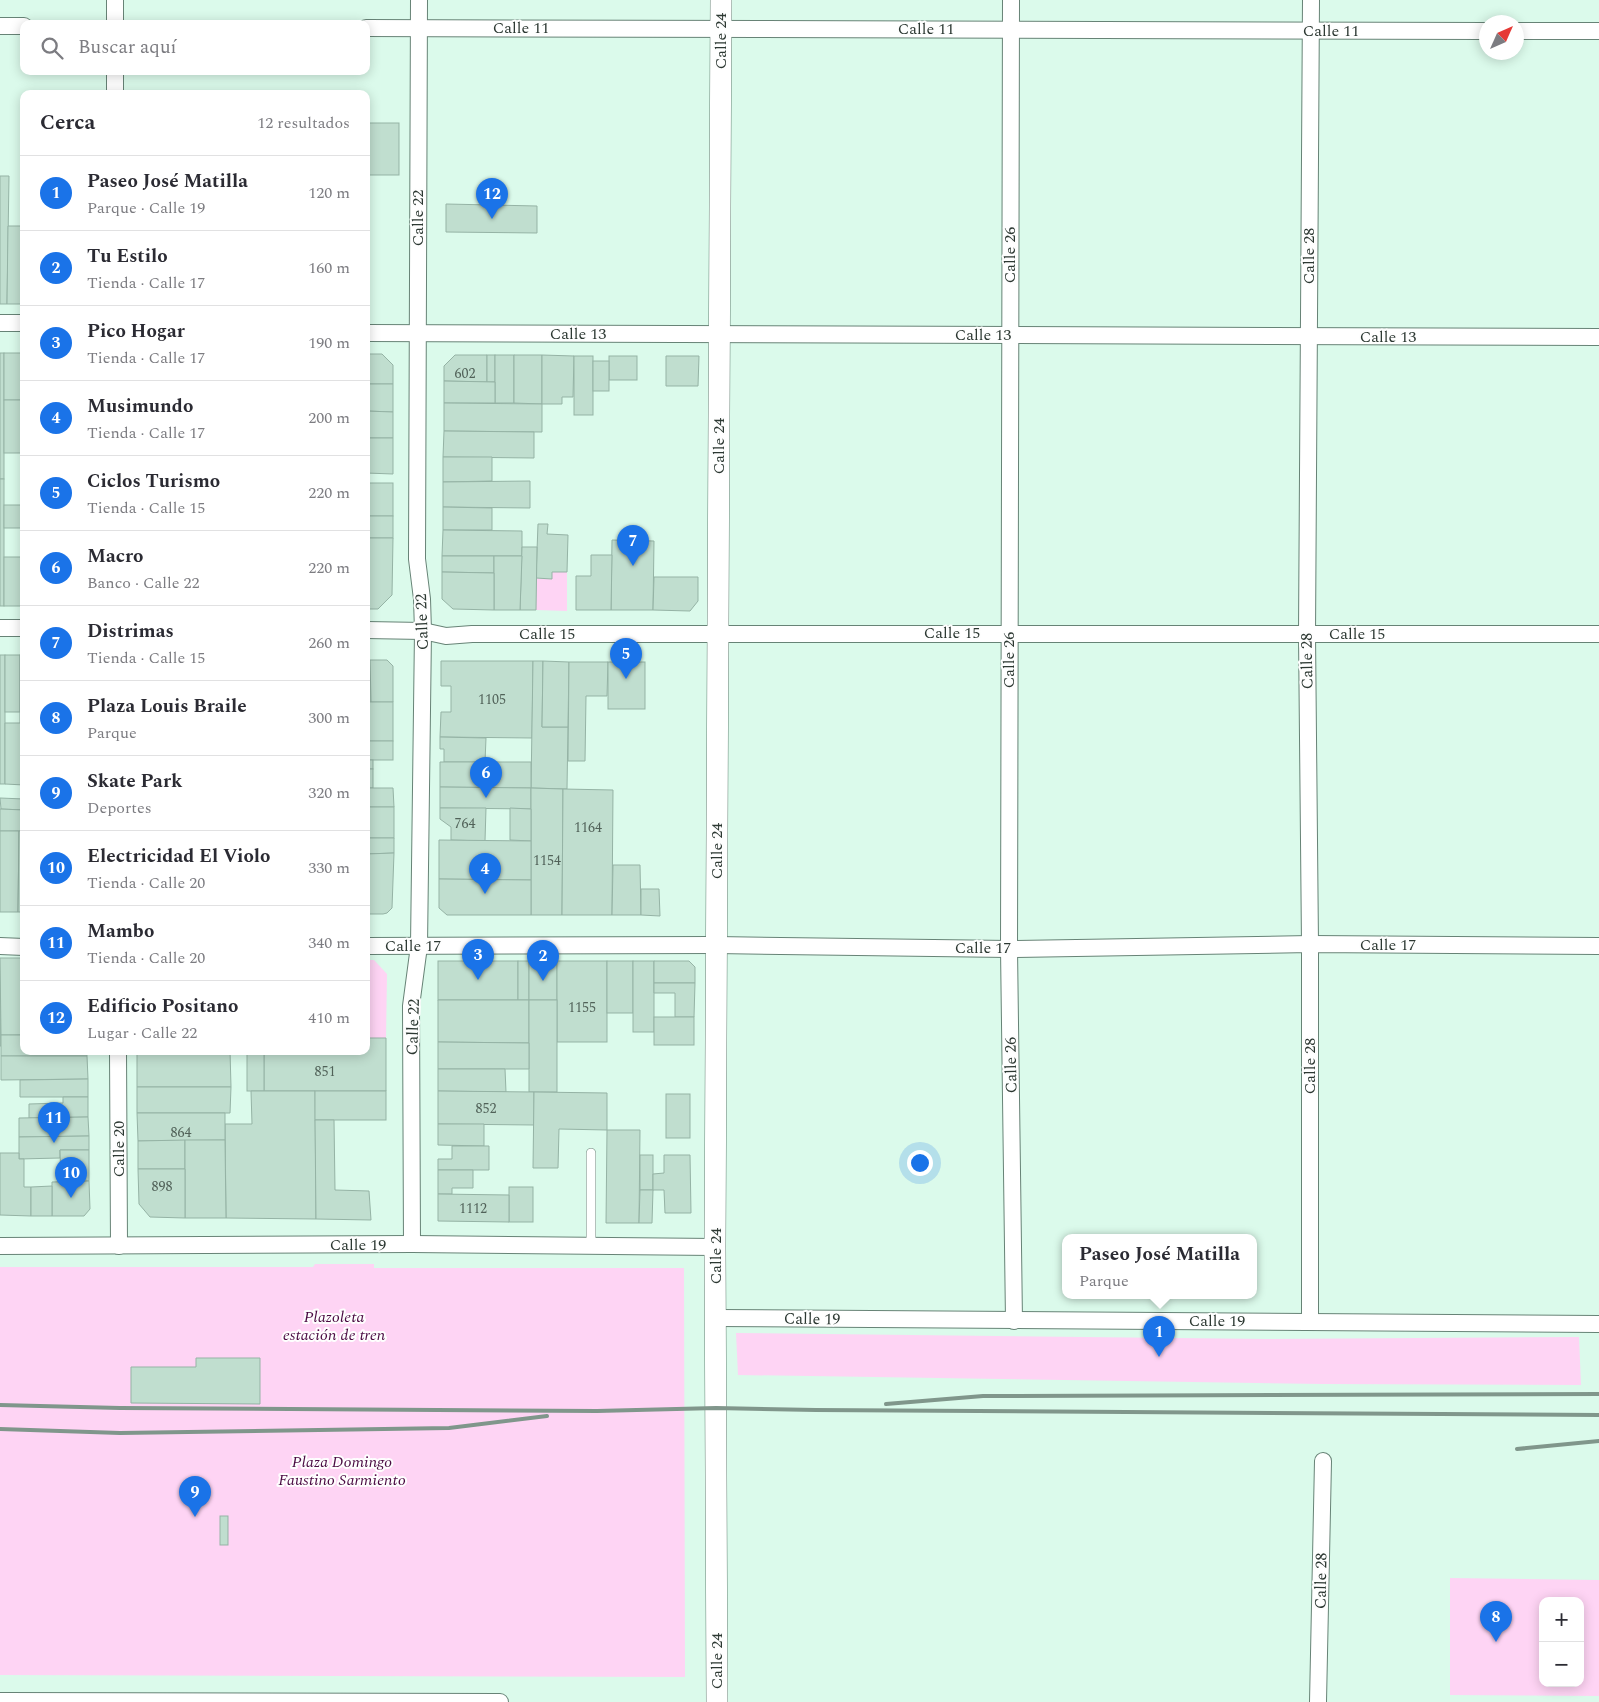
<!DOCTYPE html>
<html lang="es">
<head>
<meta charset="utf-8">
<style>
  body { margin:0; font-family:Spectral,serif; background:#f7f7f7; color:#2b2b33 }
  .controls { position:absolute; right:15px; bottom:15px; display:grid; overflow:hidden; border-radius:10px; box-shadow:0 2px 12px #0003 }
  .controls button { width:45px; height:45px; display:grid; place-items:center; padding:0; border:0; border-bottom:1px solid #e1e1e2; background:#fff; color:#2b2b33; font:25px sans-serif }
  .compass { position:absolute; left:1479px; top:15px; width:45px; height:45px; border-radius:50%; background:#fff; box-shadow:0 2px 12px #0003; rotate:45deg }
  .you { position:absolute; left:919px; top:1162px; width:18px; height:18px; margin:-12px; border:4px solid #fff; border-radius:50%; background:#1a73e8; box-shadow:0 0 0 8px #1a73e833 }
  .badge { display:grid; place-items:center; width:32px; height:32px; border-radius:50%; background:#1a73e8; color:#fff; font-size:16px; font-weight:700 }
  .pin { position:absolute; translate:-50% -41px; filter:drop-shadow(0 1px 2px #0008) }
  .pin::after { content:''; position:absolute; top:26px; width:18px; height:15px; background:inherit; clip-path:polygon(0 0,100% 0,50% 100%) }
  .popup { position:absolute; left:1062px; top:1234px; width:195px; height:65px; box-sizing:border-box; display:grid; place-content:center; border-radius:10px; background:#fff; filter:drop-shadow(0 1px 4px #0005); font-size:16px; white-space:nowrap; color:#7c7c81 }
  .popup b { font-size:19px; color:#2b2b33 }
  .popup::after { content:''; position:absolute; left:50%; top:100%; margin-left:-10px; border:10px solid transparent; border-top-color:#fff }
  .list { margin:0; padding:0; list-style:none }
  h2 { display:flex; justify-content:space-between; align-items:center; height:65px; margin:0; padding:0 20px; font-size:21px }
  h2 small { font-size:16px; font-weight:400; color:#7c7c81 }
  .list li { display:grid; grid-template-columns:32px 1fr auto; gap:15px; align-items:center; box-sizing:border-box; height:75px; padding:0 20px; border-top:1px solid #e1e1e2 }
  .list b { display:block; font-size:19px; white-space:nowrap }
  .list p { margin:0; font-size:16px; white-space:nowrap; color:#7c7c81 }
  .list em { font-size:16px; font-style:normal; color:#7c7c81 }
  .icon { flex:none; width:28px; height:28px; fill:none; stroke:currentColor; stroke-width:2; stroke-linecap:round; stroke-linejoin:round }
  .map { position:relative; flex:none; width:1599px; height:1702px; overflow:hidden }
  .search { position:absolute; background:#fff; box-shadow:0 2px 12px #0003; left:20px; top:20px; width:350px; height:55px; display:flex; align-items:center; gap:12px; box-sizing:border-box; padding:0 18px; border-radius:10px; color:#7c7c81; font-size:19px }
  .panel { position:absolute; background:#fff; box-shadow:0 2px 12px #0003; left:20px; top:90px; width:350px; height:965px; border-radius:10px }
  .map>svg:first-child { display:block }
  .green { fill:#fed4f4; fill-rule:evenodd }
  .building { fill:#c0decf; stroke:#95b3a5 }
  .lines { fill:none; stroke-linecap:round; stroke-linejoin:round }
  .service-casing { stroke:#678376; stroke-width:10 }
  .minor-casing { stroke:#678376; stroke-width:18 }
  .tertiary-casing { stroke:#678376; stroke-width:22 }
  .service { stroke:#fff; stroke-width:9 }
  .minor { stroke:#fff; stroke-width:16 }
  .tertiary { stroke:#fff; stroke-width:21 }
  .rail { stroke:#80968b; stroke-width:4 }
  .labels { text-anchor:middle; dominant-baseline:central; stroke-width:4; stroke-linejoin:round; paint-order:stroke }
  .number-label { font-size:14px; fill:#516259 }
  .street-label { font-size:16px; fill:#2c3832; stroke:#fefefe }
  .park-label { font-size:16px; font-style:italic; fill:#4a0a42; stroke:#fefefe }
</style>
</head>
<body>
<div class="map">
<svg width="1599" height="1702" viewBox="0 0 1599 1702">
  <rect width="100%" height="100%" fill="#dbfaeb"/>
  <g class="green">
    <path d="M 552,572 L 567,572 L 567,611 L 536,610 L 536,578 L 551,579 Z"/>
    <path d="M 366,960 L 374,960 L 387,974 L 386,1038 L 366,1038 Z"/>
    <path d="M 315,1264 L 374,1264 L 374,1268 L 684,1268 L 685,1677 L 0,1675 L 0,1267 L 313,1267 Z"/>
    <path d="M 736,1333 L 1266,1339 L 1579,1337 L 1581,1385 L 1324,1384 L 738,1375 Z"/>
    <path d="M 1450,1578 L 1599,1580 L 1599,1696 L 1450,1695 ZM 1543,1601 L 1580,1601 L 1580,1683 L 1543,1683 Z"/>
  </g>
  <g class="building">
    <rect x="366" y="123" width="33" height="52"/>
    <path d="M 0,176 L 9,176 L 7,304 L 0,304 Z"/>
    <path d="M 446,204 L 537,206 L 537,233 L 446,232 Z"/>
    <path d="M 8,226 L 24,226 L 24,304 L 7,304 Z"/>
    <rect x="0" y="353" width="4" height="126"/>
    <rect x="4" y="353" width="20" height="47"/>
    <path d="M 366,354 L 382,354 L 393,365 L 393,384 L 366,384 Z"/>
    <path d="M 455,355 L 487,355 L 487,382 L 444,381 L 444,366 Z"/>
    <rect x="487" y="355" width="8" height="27"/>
    <rect x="495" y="355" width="19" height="48"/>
    <path d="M 514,355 L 542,355 L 542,404 L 514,403 Z"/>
    <path d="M 542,355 L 574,356 L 573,397 L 562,397 L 562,404 L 542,404 Z"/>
    <rect x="574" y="356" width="19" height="59"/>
    <rect x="609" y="356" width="28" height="24"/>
    <path d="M 666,356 L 699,356 L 698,386 L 666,386 Z"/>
    <rect x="593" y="361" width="16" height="30"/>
    <path d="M 444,381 L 495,382 L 495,403 L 444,403 Z"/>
    <path d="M 366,384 L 393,384 L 393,412 L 366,411 Z"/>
    <rect x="4" y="400" width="20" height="53"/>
    <path d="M 444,403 L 542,404 L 542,432 L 444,431 Z"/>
    <path d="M 366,411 L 393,412 L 393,438 L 366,438 Z"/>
    <path d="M 444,431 L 534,432 L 534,458 L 443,457 Z"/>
    <path d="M 367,438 L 393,438 L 393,474 L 366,473 Z"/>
    <path d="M 443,457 L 492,457 L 492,481 L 443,482 Z"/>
    <rect x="0" y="479" width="4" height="127"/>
    <path d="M 530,481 L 530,508 L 443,507 L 443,482 Z"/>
    <rect x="366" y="483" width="27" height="33"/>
    <rect x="4" y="505" width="20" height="23"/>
    <path d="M 443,507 L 492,508 L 492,530 L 443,530 Z"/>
    <rect x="366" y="516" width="27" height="22"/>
    <path d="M 538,524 L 548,524 L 547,534 L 568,535 L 567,572 L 552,572 L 552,579 L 536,578 Z"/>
    <path d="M 443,530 L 522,531 L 522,556 L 442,556 Z"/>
    <path d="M 366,538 L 393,538 L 392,595 L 378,609 L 366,609 Z"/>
    <path d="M 612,540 L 654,541 L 653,610 L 611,610 Z"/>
    <path d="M 522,547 L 537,547 L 536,610 L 520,610 Z"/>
    <path d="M 591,555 L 612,555 L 611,610 L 576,610 L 576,576 L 591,576 Z"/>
    <path d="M 442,556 L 494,556 L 494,573 L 442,572 Z"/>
    <path d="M 494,556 L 522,556 L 520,610 L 494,610 Z"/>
    <rect x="4" y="557" width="20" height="49"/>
    <path d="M 442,572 L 494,573 L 494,610 L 453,609 L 442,599 Z"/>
    <path d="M 654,577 L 698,577 L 698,601 L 690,611 L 653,610 Z"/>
    <rect x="0" y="655" width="5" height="129"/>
    <rect x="5" y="655" width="15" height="57"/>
    <rect x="20" y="655" width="4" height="68"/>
    <path d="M 366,660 L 370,660 L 371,702 L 366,702 Z"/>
    <path d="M 370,660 L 387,660 L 393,666 L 393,702 L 371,702 Z"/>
    <path d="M 441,661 L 533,661 L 532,738 L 440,737 L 441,712 L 451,712 L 451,686 L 441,686 Z"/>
    <path d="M 533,661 L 543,661 L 542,727 L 568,727 L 567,789 L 531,788 Z"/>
    <path d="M 543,661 L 569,662 L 568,727 L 542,727 Z"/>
    <path d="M 569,662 L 608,662 L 607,696 L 586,696 L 585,761 L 568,761 Z"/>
    <rect x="608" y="662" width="37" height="47"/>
    <rect x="366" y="702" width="27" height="39"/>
    <path d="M 5,723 L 24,723 L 24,785 L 5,784 Z"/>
    <path d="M 440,737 L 486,738 L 485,762 L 444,762 L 444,749 L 440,749 Z"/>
    <rect x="366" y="741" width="27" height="19"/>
    <rect x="366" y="760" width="7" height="9"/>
    <path d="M 440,762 L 531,762 L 531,788 L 440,787 Z"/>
    <rect x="366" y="769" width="7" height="19"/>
    <path d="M 440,787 L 531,788 L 531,809 L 440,808 Z"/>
    <path d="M 366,788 L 393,788 L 394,807 L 366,807 Z"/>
    <path d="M 531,788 L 563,789 L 562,915 L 531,915 Z"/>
    <path d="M 563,789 L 613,790 L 612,915 L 562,915 Z"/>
    <path d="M 0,798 L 24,799 L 24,810 L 1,809 Z"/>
    <rect x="366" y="807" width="28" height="31"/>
    <path d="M 440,808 L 486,808 L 485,841 L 451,840 L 451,827 L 440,819 Z"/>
    <path d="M 510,808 L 531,809 L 531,841 L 510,840 Z"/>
    <path d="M 0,809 L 24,810 L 24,831 L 0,831 Z"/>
    <path d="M 0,831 L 19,831 L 18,912 L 0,912 Z"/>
    <path d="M 19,831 L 24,831 L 24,912 L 18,912 Z"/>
    <path d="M 366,838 L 394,838 L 394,853 L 366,854 Z"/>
    <path d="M 439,840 L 531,841 L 531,880 L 439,879 Z"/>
    <path d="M 394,853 L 392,908 L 387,913 L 383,914 L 366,914 L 366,854 Z"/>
    <path d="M 613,865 L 640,865 L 641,915 L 612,915 Z"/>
    <path d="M 439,879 L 531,880 L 531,915 L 447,915 L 439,908 Z"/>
    <path d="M 641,889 L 659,889 L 660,916 L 641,915 Z"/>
    <path d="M 0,958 L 1,1046 L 0,1046 Z"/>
    <path d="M 0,958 L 24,958 L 23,1035 L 1,1035 Z"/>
    <rect x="438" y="961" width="80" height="39"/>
    <rect x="518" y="961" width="11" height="39"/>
    <rect x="529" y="961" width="28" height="39"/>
    <rect x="557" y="961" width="50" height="81"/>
    <rect x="607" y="961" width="26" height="52"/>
    <rect x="633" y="961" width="21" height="71"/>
    <path d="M 654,961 L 689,961 L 695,967 L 695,983 L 654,983 Z"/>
    <path d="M 654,983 L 695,983 L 694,1017 L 675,1017 L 675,993 L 654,993 Z"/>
    <path d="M 438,1000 L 529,1000 L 529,1043 L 438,1042 Z"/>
    <rect x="529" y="1000" width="28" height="92"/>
    <rect x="654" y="1017" width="40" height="28"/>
    <path d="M 1,1035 L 24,1035 L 24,1051 L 87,1051 L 87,1056 L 1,1056 Z"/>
    <path d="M 366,1038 L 386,1038 L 386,1091 L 264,1091 L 264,1051 L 366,1051 Z"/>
    <path d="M 438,1042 L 529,1043 L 529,1069 L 438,1069 Z"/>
    <path d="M 137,1051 L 230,1051 L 231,1087 L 137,1087 Z"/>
    <rect x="247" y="1051" width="17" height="40"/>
    <path d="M 1,1056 L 87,1056 L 88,1079 L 1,1080 Z"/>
    <path d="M 438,1069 L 505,1069 L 506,1092 L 438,1091 Z"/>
    <path d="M 88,1079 L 88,1097 L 20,1097 L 20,1080 Z"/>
    <path d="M 137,1087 L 231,1087 L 230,1113 L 137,1113 Z"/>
    <path d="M 251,1091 L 315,1091 L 316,1219 L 226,1218 L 225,1124 L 252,1124 Z"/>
    <rect x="315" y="1091" width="71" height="29"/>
    <path d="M 438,1091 L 534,1092 L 534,1125 L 438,1124 Z"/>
    <path d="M 534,1092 L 607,1093 L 607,1130 L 559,1129 L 558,1168 L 533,1168 Z"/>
    <rect x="666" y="1094" width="24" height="44"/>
    <path d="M 63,1097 L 88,1097 L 88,1117 L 29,1118 L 29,1104 L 63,1103 Z"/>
    <path d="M 137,1113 L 225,1113 L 225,1140 L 138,1141 Z"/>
    <path d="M 88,1117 L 89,1136 L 19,1137 L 19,1118 Z"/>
    <path d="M 315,1120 L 334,1120 L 335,1190 L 369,1191 L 371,1220 L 316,1219 Z"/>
    <path d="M 438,1124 L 484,1124 L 484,1146 L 438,1145 Z"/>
    <path d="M 607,1130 L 640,1130 L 639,1223 L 606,1223 Z"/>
    <path d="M 89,1136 L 89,1150 L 60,1150 L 60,1158 L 19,1159 L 19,1137 Z"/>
    <path d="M 185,1140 L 185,1169 L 138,1169 L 138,1141 Z"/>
    <path d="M 185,1140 L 225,1140 L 226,1218 L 185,1218 Z"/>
    <path d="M 452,1146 L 489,1146 L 489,1170 L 438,1170 L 438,1159 L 452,1159 Z"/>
    <path d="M 60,1150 L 89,1150 L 89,1181 L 61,1182 Z"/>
    <path d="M 0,1153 L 19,1153 L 19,1159 L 24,1159 L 24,1187 L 31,1187 L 31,1216 L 0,1215 Z"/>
    <rect x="640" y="1155" width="13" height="35"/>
    <path d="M 664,1155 L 690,1155 L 691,1213 L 665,1213 L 664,1190 L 653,1190 L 653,1174 L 664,1173 Z"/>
    <path d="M 138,1169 L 185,1169 L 185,1218 L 150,1217 L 139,1204 Z"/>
    <path d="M 438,1170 L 473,1170 L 473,1188 L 452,1188 L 452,1194 L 438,1194 Z"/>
    <path d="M 89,1181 L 90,1209 L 84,1216 L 52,1216 L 52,1182 Z"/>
    <path d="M 52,1186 L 52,1216 L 31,1216 L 31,1187 Z"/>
    <rect x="509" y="1187" width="24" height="35"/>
    <path d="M 640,1190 L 653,1190 L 652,1223 L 639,1223 Z"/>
    <path d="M 438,1194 L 509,1195 L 509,1222 L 438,1221 Z"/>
    <path d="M 196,1358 L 260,1358 L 260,1404 L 131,1403 L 131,1367 L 196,1367 Z"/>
    <rect x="220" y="1516" width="8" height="29"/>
  </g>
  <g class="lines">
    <g class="service-casing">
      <path id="service" d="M 591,1246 L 591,1153"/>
    </g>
    <g class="minor-casing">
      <g id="minor">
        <path d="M 1011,0 L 1009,949 L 1014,1321"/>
        <path d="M 115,24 L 115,0"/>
        <path d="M 0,26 L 24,26"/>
        <path d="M 366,28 L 1486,31"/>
        <path d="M 1516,31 L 1599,31"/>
        <path d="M 115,94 L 115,71"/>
        <path d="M 0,323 L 24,323"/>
        <path d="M 366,333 L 1599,337"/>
        <path d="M 0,628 L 24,628"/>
        <path d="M 366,630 L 423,631 L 446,636 L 472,634 L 1599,634"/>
        <path d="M 0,946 L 24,947"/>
        <path d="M 366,946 L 716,945 L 1009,949 L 1310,944 L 1599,946"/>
        <path d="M 118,1051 L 119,1246"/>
        <path d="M 412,1244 L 411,1006 L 419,946 L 423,631 L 422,599 L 417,559 L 419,0"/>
        <path d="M 0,1246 L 412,1244 L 715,1247"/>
        <path d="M 716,1318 L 1599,1324"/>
        <path d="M 1310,1322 L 1310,944 L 1307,634 L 1311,0"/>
        <path d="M 0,1701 L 500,1702"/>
        <path d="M 1318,1702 L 1323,1461"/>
      </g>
    </g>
    <g class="tertiary-casing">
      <path id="tertiary" d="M 717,1702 L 715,1247 L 721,0"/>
    </g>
    <use href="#service" class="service"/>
    <use href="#minor" class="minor"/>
    <use href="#tertiary" class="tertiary"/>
    <g class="rail">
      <path d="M 886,1404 L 983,1396 L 1599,1394"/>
      <path d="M 0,1405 L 120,1408 L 597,1411 L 716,1408 L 816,1410 L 1599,1415"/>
      <path d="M 0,1429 L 120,1433 L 449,1428 L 547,1416"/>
      <path d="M 1517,1449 L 1599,1441"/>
    </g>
  </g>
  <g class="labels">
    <g class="number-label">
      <text x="465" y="373">602</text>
      <text x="492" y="699">1105</text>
      <text x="465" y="823">764</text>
      <text x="588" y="827">1164</text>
      <text x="547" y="860">1154</text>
      <text x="582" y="1007">1155</text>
      <text x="325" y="1071">851</text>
      <text x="486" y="1108">852</text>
      <text x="181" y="1132">864</text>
      <text x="162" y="1186">898</text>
      <text x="473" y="1208">1112</text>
    </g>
    <g class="street-label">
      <text x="521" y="28">Calle 11</text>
      <text x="926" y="29">Calle 11</text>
      <text x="1331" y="31">Calle 11</text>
      <text transform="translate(721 41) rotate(-90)">Calle 24</text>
      <text transform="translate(418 218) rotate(-90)">Calle 22</text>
      <text transform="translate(1010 255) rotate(-90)">Calle 26</text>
      <text transform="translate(1309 256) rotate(-90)">Calle 28</text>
      <text x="578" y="334">Calle 13</text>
      <text x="983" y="335">Calle 13</text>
      <text x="1388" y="337">Calle 13</text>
      <text transform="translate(719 446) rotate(-90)">Calle 24</text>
      <text transform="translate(422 622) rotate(-92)">Calle 22</text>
      <text x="952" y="633">Calle 15</text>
      <text x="547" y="634">Calle 15</text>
      <text x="1357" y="634">Calle 15</text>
      <text transform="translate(1009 660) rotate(-90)">Calle 26</text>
      <text transform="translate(1307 661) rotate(-91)">Calle 28</text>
      <text transform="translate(717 851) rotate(-90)">Calle 24</text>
      <text x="1388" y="945">Calle 17</text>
      <text x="413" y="946">Calle 17</text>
      <text x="983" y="948">Calle 17</text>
      <text transform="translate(413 1027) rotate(-88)">Calle 22</text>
      <text transform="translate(1011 1065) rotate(-91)">Calle 26</text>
      <text transform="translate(1310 1066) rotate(-90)">Calle 28</text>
      <text transform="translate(119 1149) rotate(-90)">Calle 20</text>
      <text x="358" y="1245">Calle 19</text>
      <text transform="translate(716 1256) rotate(-90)">Calle 24</text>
      <text transform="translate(812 1319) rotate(1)">Calle 19</text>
      <text x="1217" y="1321">Calle 19</text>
      <text transform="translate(1321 1581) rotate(-89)">Calle 28</text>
      <text transform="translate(717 1661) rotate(-90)">Calle 24</text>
    </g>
    <g class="park-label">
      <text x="334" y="1317">Plazoleta<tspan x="334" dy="18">estación de tren</tspan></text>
      <text x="342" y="1462">Plaza Domingo<tspan x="342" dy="18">Faustino Sarmiento</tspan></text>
    </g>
  </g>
</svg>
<div class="controls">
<button>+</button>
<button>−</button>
</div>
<svg class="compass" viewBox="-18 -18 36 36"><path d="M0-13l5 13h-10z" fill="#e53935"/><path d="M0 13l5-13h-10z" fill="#7c7c81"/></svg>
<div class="you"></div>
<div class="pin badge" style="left:1159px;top:1357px">1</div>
<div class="popup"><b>Paseo José Matilla</b>Parque</div>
<div class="pin badge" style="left:543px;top:981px">2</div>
<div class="pin badge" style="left:478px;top:980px">3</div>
<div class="pin badge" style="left:485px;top:894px">4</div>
<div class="pin badge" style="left:626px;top:679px">5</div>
<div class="pin badge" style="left:486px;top:798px">6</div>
<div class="pin badge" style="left:633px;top:566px">7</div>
<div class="pin badge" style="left:1496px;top:1642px">8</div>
<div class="pin badge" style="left:195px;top:1517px">9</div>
<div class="pin badge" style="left:71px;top:1198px">10</div>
<div class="pin badge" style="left:54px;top:1143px">11</div>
<div class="pin badge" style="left:492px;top:219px">12</div>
<div class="search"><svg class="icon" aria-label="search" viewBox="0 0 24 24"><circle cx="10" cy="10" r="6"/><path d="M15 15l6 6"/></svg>Buscar aquí</div>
<section class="panel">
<h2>Cerca<small>12 resultados</small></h2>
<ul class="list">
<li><span class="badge">1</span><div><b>Paseo José Matilla</b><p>Parque · Calle 19</p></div><em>120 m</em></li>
<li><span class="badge">2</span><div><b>Tu Estilo</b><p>Tienda · Calle 17</p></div><em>160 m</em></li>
<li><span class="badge">3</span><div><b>Pico Hogar</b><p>Tienda · Calle 17</p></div><em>190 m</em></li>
<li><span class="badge">4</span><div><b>Musimundo</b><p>Tienda · Calle 17</p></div><em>200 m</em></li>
<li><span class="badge">5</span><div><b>Ciclos Turismo</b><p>Tienda · Calle 15</p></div><em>220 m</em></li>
<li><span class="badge">6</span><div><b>Macro</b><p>Banco · Calle 22</p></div><em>220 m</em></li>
<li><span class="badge">7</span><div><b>Distrimas</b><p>Tienda · Calle 15</p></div><em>260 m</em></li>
<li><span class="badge">8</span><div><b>Plaza Louis Braile</b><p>Parque</p></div><em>300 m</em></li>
<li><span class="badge">9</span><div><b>Skate Park</b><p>Deportes</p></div><em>320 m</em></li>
<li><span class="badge">10</span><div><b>Electricidad El Violo</b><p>Tienda · Calle 20</p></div><em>330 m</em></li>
<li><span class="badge">11</span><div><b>Mambo</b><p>Tienda · Calle 20</p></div><em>340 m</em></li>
<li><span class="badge">12</span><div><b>Edificio Positano</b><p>Lugar · Calle 22</p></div><em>410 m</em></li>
</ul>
</section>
</div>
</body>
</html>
